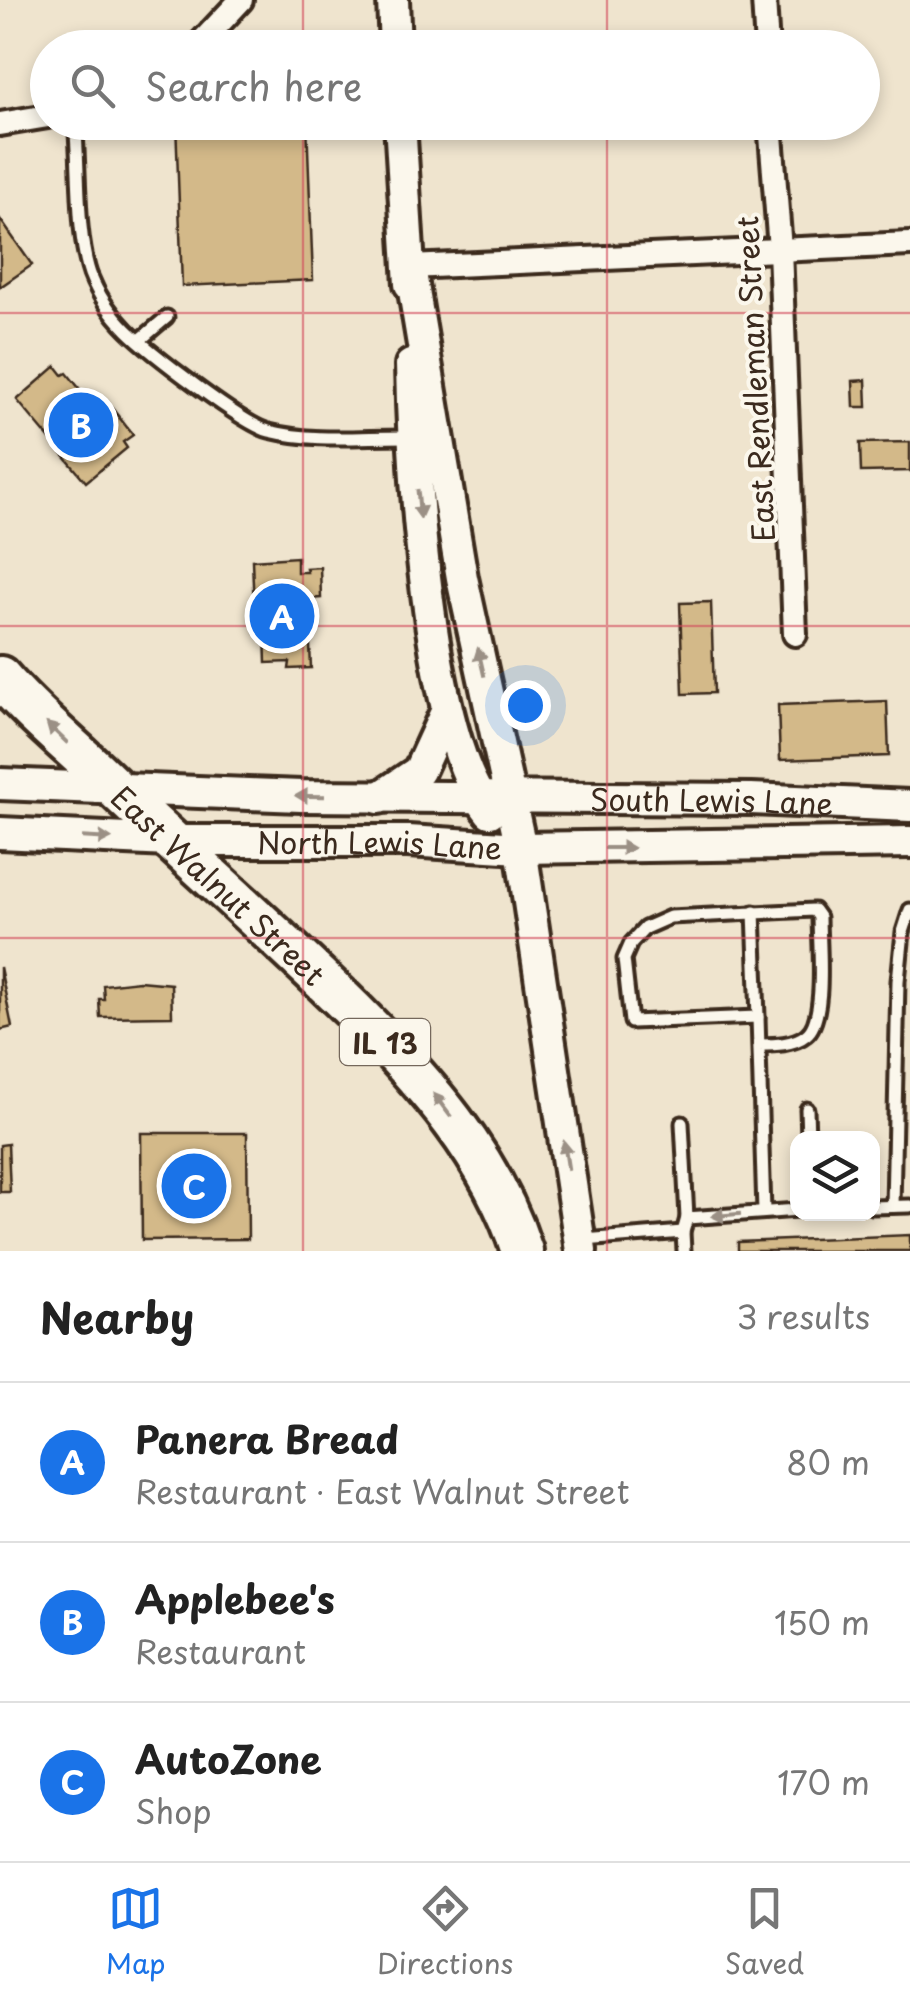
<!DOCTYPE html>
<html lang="en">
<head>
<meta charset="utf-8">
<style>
  body { margin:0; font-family:"Playpen Sans",sans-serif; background:#f6f6f6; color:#222 }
  .controls { position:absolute; right:30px; bottom:30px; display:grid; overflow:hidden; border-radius:20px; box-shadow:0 5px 15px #0003 }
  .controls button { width:90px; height:90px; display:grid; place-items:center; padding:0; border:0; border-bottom:2px solid #e0e0e0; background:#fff; color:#222; font:50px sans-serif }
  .you { position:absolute; left:525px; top:705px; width:35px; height:35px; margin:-25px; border:8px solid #fff; border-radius:50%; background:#1a73e8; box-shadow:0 0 0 15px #1a73e833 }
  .badge { display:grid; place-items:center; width:65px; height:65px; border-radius:50%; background:#1a73e8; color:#fff; font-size:32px; font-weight:700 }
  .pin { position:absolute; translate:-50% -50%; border:5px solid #fff; box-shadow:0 2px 10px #0006 }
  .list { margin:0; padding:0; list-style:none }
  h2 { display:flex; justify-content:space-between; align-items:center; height:130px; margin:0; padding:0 40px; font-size:42px }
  h2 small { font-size:32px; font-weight:400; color:#767676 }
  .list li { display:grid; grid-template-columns:65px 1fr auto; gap:30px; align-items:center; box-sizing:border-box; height:160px; padding:0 40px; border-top:2px solid #e0e0e0 }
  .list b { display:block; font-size:38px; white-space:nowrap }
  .list p { margin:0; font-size:32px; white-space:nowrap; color:#767676 }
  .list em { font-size:32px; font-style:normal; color:#767676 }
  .icon { flex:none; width:55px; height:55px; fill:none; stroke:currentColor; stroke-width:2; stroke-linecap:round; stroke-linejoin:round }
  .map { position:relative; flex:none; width:910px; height:1251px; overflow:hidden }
  .search { position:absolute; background:#fff; box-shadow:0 5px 15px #0003; left:30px; right:30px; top:30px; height:110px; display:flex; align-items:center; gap:25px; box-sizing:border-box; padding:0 35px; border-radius:55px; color:#767676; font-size:38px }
  .sheet { height:610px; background:#fff }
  nav { display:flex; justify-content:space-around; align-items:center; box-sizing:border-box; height:140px; border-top:2px solid #e0e0e0; background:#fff; font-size:28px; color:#767676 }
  nav a { display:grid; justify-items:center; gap:5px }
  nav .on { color:#1a73e8 }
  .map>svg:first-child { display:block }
  .building { fill:#d3b989; stroke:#3b2a1e; stroke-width:2.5 }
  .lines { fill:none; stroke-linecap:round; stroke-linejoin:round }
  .lane-casing { stroke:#3b2a1e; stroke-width:19 }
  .street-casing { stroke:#3b2a1e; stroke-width:30 }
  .secondary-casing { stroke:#3b2a1e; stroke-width:38 }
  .highway-casing { stroke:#3b2a1e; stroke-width:48 }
  .lane { stroke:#fbf7ec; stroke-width:11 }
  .street { stroke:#fbf7ec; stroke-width:22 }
  .secondary { stroke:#fbf7ec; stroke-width:30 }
  .highway { stroke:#fbf7ec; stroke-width:40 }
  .oneway { fill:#9b9085 }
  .grid { fill:none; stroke:#d1495b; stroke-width:2.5; stroke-opacity:0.55 }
  .labels { text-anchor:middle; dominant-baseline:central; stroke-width:8; stroke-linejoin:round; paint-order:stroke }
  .shield { fill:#fbf7ec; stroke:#75685c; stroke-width:2.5 }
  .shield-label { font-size:28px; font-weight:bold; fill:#3b2a1e }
  .street-label { font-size:30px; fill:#3b2a1e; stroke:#fbf7ec }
</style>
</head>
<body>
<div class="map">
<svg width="910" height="1251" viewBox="0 0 910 1251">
  <rect width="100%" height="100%" fill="#efe4ce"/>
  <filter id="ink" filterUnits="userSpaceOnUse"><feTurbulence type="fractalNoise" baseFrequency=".01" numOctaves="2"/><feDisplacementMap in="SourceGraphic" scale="20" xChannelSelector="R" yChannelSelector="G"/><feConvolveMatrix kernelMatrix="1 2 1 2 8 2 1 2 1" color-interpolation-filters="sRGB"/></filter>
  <g filter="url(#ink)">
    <g class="building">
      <path d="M 176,122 L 307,122 L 313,280 L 182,286 Z"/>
      <path d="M 0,219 L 32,265 L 0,287 Z"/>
      <path d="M 56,366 L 63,375 L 67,373 L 100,414 L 111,407 L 133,435 L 123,442 L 127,448 L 86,482 L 17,400 Z"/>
      <path d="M 866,380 L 867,407 L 854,407 L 853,381 Z"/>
      <path d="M 910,442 L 910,471 L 861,472 L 860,443 Z"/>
      <path d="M 297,557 L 297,572 L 307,572 L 306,568 L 320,567 L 321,598 L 308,599 L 311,668 L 289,669 L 290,662 L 266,663 L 265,632 L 255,633 L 252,560 Z"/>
      <path d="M 711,602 L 714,693 L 683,694 L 680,603 Z"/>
      <path d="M 887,701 L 889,756 L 780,760 L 778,705 Z"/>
      <path d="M 0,967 L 12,1027 L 0,1030 Z"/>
      <path d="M 139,981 L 171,984 L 172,1016 L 100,1017 L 99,999 L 104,999 L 103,985 Z"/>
      <path d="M 141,1133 L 247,1133 L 248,1239 L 142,1240 Z"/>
      <path d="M 8,1144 L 10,1192 L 0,1192 L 0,1145 Z"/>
      <path d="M 910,1235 L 910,1251 L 738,1251 L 738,1242 Z"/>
    </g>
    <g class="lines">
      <g class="lane-casing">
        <g id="lane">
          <path d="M 75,122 C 80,168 76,232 90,274 C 98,295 111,314 127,330 C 148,351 244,425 269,431 C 317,443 365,436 413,437"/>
          <path d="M 140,340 L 167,317"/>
          <path d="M 754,912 L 758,1017"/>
          <path d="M 759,1045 C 774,1045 794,1045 806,1035 C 827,1020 819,943 819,917 L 814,910 L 670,917 L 645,928 L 631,943 L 624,959 L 631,1022 L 758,1017 L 764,1212"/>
          <path d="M 807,1109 L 808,1138"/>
          <path d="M 682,1123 L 687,1218"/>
          <path d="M 893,1206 L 898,981 L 903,932 L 910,910"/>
          <path d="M 872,1207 L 910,1206"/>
          <path d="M 584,1240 L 683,1232"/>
          <path d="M 684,1251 L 683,1232 L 687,1218 L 798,1210"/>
        </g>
      </g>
      <g class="street-casing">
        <g id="street">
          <path d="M 764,0 L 767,48"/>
          <path d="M 196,48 L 241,0"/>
          <path d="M 770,122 L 780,249 L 795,634"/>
          <path d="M 0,124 L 48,116"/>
          <path d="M 410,267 L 910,244"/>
        </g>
      </g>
      <g class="secondary-casing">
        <g id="secondary">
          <path d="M 393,0 L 395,48"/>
          <path d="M 400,122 L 410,284"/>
          <path d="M 410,267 L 462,578 L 521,848 L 581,1251"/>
          <path d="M 411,365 C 413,466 427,737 490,812"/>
          <path id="s1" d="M 0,784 L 301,796 L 751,799 L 910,806"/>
          <path d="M 379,798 L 419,771 L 446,712"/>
          <path id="s2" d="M 0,833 L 169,841 L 408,841 L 521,848 L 910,842"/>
        </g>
      </g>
      <g class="highway-casing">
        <g id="highway">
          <path id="s3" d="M 0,677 C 29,711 65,741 98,772 C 182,853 271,929 354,1011 C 424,1081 491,1155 522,1251"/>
        </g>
      </g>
      <use href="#lane" class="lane"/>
      <use href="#street" class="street"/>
      <use href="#secondary" class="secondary"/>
      <use href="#highway" class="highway"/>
    </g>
    <defs><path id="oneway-solid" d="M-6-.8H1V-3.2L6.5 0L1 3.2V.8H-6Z" transform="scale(2.5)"/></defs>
    <g class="oneway">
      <use href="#oneway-solid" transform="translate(419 504) rotate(84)"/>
      <use href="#oneway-solid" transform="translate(481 662) rotate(-103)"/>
      <use href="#oneway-solid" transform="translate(57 733) rotate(-136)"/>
      <use href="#oneway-solid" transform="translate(310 796) rotate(-179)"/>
      <use href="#oneway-solid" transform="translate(97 838) rotate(3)"/>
      <use href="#oneway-solid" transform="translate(619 848)"/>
      <use href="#oneway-solid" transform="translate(442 1105) rotate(-127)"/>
      <use href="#oneway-solid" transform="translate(566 1155) rotate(-99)"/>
      <use href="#oneway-solid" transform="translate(726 1215) rotate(175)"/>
    </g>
  </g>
  <path class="grid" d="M 303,0 L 303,48M 607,0 L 607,48M 303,122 L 303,1251M 607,122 L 607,1251M 0,313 L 910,313M 0,626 L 910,626M 0,938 L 910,938"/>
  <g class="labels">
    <rect class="shield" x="340" y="1019" width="90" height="46" rx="8"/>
    <g class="shield-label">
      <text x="385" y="1042">IL 13</text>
    </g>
    <g class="street-label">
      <text transform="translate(754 379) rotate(-93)">East Rendleman Street</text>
      <text stroke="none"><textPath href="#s1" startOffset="712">South Lewis Lane</textPath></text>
      <text stroke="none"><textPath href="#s2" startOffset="380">North Lewis Lane</textPath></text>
      <text stroke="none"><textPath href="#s3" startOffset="302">East Walnut Street</textPath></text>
    </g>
  </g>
</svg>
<div class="controls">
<button><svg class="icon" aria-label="layers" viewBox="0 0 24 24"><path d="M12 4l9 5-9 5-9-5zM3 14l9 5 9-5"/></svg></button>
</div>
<div class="you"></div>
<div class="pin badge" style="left:282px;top:616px">A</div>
<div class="pin badge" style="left:81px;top:425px">B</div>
<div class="pin badge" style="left:194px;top:1186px">C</div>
<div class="search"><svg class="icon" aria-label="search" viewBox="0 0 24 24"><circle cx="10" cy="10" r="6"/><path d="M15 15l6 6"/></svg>Search here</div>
</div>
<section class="sheet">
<h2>Nearby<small>3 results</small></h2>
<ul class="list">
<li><span class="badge">A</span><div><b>Panera Bread</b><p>Restaurant · East Walnut Street</p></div><em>80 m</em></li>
<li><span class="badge">B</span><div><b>Applebee's</b><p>Restaurant</p></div><em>150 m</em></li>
<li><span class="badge">C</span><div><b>AutoZone</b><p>Shop</p></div><em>170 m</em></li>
</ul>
</section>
<nav>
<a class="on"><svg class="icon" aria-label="map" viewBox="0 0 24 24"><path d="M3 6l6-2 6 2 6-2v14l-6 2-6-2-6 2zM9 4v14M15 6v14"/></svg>Map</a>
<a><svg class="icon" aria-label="directions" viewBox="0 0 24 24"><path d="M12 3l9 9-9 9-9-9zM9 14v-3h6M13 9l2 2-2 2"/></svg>Directions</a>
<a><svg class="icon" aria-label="saved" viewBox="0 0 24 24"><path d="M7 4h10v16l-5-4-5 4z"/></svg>Saved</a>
</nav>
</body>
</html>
